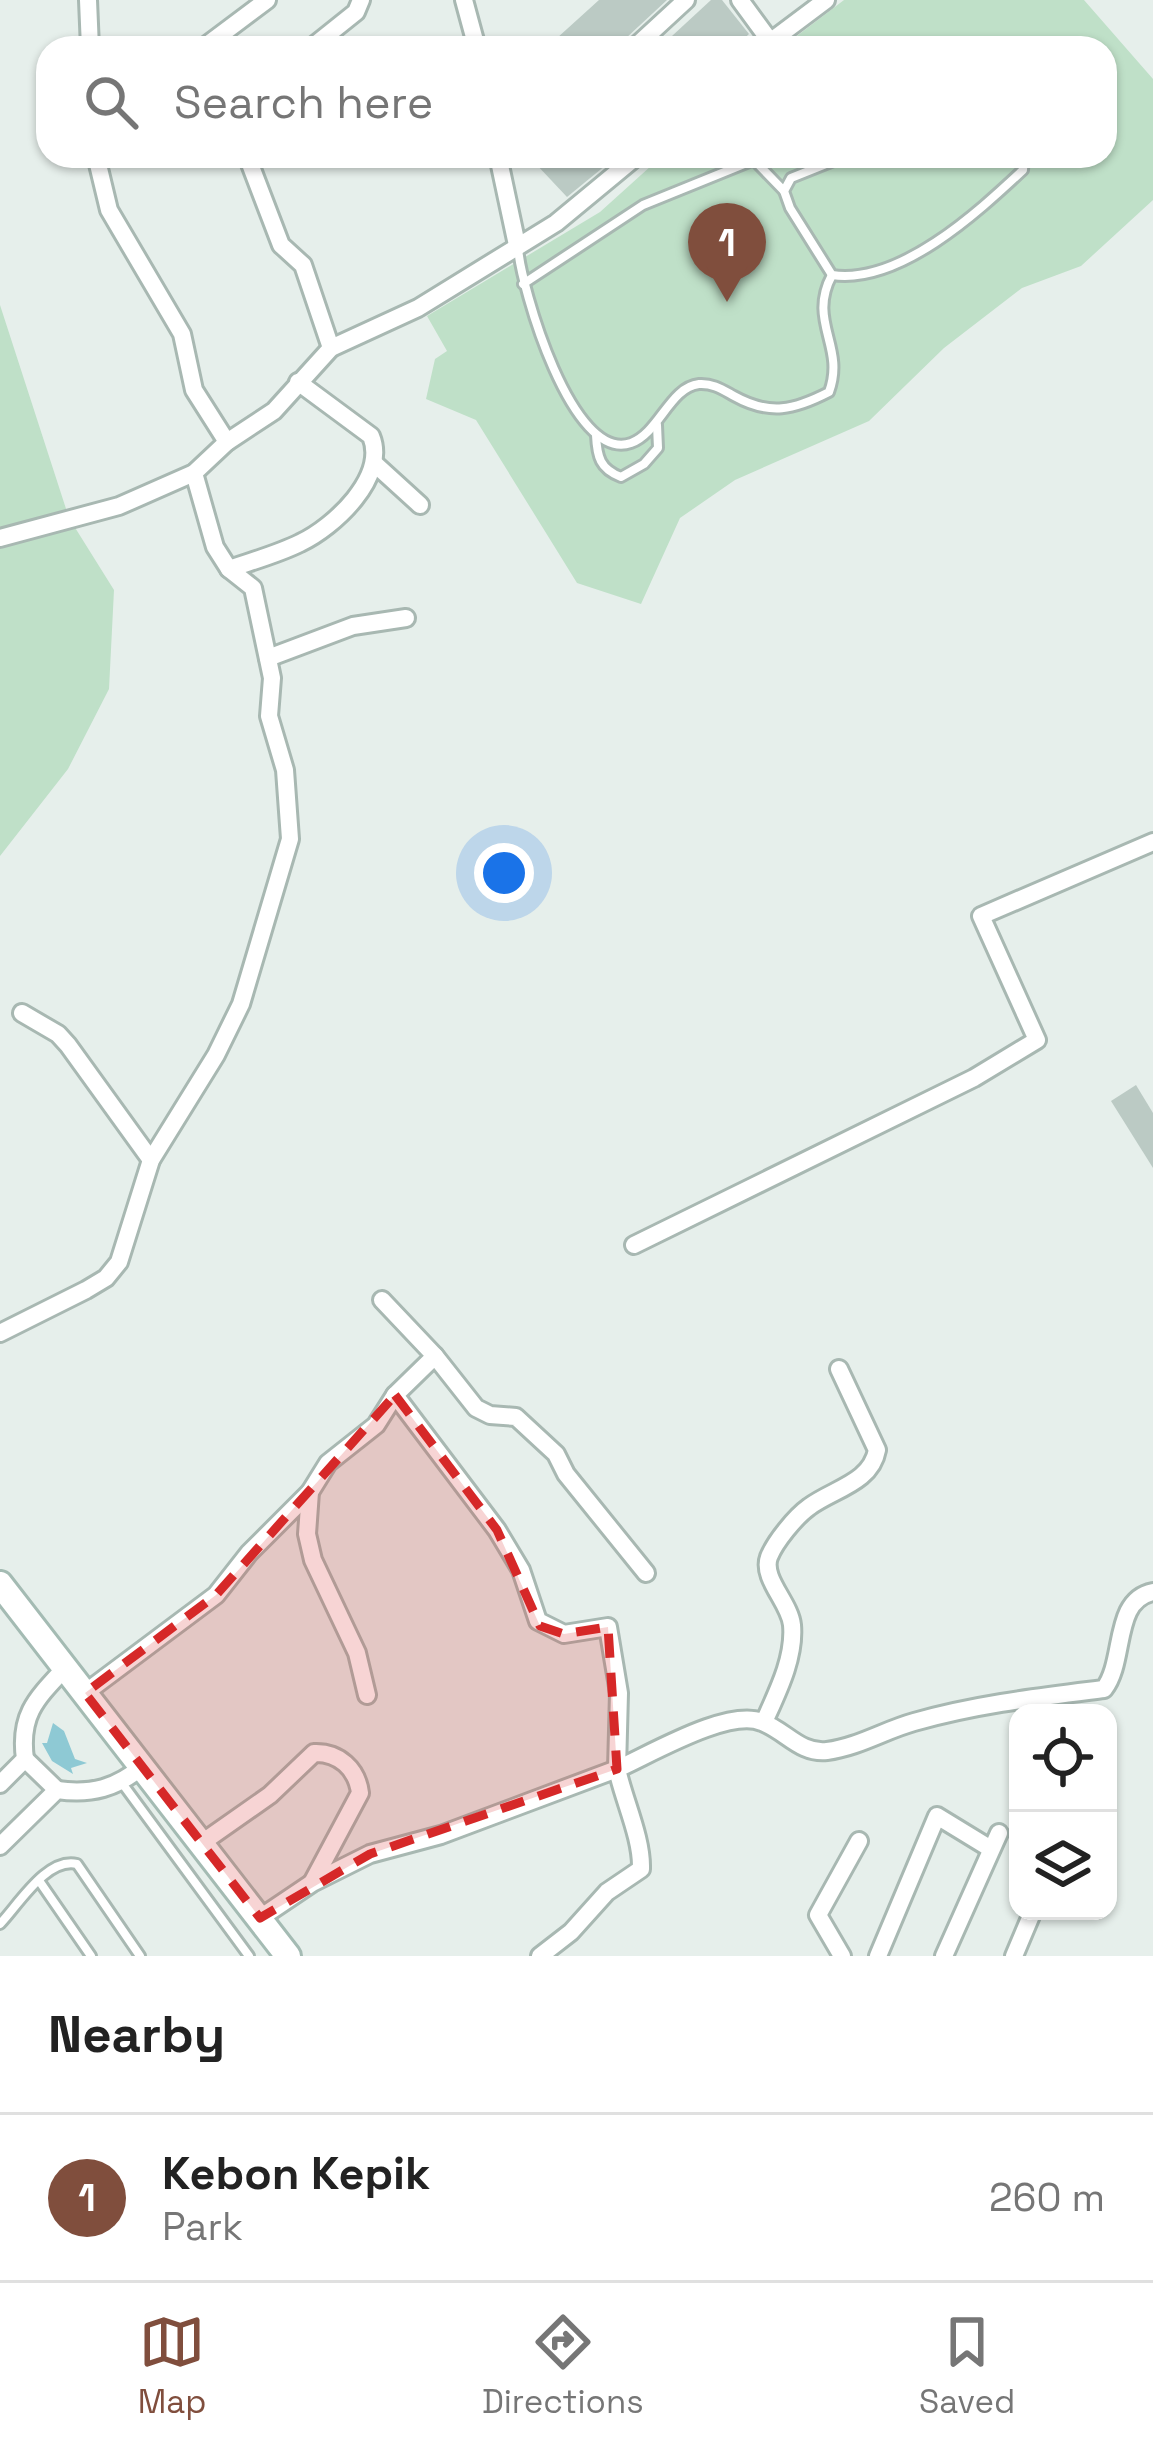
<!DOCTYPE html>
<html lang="en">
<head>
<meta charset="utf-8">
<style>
  body { margin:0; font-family:"Space Grotesk",sans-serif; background:#f6f6f6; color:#222 }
  .controls { position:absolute; right:36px; bottom:36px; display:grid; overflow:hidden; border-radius:24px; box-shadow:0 3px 9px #0004 }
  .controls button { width:108px; height:108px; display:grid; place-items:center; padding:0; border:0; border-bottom:3px solid #e0e0e0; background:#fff; color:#222; font:60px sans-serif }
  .you { position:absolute; left:504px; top:873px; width:42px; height:42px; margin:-30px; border:9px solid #fff; border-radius:50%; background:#1a73e8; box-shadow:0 0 0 18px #1a73e833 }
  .badge { display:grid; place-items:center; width:78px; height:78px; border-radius:50%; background:#804e3d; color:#fff; font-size:39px; font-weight:700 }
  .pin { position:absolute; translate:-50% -99px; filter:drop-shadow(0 3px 6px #0008) }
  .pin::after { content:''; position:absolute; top:63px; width:42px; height:36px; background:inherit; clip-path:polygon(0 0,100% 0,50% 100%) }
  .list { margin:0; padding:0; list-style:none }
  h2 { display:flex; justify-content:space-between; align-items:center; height:156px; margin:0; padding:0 48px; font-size:51px }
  h2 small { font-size:39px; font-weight:400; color:#767676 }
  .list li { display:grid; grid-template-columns:78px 1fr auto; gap:36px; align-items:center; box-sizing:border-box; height:168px; padding:0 48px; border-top:3px solid #e0e0e0 }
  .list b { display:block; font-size:45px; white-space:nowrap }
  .list p { margin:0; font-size:39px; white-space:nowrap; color:#767676 }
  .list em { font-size:39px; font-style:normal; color:#767676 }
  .icon { flex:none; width:66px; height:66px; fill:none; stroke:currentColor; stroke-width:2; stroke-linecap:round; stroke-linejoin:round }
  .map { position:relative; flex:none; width:1153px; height:1956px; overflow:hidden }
  .search { position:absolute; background:#fff; box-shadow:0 3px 9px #0004; left:36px; right:36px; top:36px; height:132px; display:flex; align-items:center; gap:30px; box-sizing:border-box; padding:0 42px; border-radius:36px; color:#767676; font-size:45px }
  .sheet { height:324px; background:#fff }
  nav { display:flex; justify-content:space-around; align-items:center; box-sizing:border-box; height:168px; border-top:3px solid #e0e0e0; background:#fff; font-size:33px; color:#767676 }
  nav a { display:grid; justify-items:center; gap:6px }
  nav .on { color:#804e3d }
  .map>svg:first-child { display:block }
  .green { fill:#bfe0c8 }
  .water { fill:#8ec9d4 }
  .building { fill:#bbcac4 }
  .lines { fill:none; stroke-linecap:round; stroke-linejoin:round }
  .lane-casing { stroke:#a8b8b2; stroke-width:14 }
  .street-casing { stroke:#a8b8b2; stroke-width:22 }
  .secondary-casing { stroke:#a4bbb3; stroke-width:30 }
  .lane { stroke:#fff; stroke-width:8 }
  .street { stroke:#fff; stroke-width:16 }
  .secondary { stroke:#fff; stroke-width:24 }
  .marked { fill:#d62828; fill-opacity:0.2; stroke:#d62828; stroke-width:9; stroke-dasharray:24 15; stroke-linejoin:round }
</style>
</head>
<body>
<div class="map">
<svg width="1153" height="1956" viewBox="0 0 1153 1956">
  <rect width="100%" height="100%" fill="#e6efeb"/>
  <g class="green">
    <path d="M 844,0 L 1084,0 L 1153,79 L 1153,200 L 1081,266 L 1022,288 L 944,348 L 869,421 L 735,480 L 680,518 L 641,604 L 577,583 L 476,420 L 426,399 L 435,359 L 447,351 L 427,316 L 600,212 L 662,156 L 1105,156 L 1105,48 L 781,48 Z"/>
    <path d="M 0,305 L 69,518 L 114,590 L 109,689 L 68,769 L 0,856 Z"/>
  </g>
  <path class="water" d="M 53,1723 L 64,1731 L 75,1759 L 87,1763 L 71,1768 L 73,1774 L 52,1761 L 42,1743 L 47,1743 Z"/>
  <g class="building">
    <path d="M 599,0 L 667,0 L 625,39 L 621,48 L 546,48 Z"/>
    <path d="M 711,0 L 722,0 L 749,34 L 734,48 L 659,48 Z"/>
    <path d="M 542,156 L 617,156 L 567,197 L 535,163 Z"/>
    <path d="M 1136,1085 L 1153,1113 L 1153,1168 L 1111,1101 Z"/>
  </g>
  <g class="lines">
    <g class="lane-casing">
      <g id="lane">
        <path d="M 846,156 L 791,178 L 784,191 L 790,208 L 832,275 C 899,285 977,213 1023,170 L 1024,156"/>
        <path d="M 518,248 C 521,287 572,464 631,443 C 659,433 670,387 699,384 C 713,383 723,390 734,396 C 770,416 794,410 829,392 C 846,346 807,322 832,275"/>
        <path d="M 523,284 L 643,205 L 754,160 L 784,191"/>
        <path d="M 596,435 C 597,457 600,469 621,477 L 644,464 L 658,448 L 657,425"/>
        <path d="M 122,1783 L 249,1956"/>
        <path d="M 40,1882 L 91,1956"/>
        <path d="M 0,1924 C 19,1904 47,1857 77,1864 L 140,1956"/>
      </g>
    </g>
    <g class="street-casing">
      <g id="street">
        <path d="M 88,0 L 90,48"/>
        <path d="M 464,0 L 477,48"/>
        <path d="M 740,0 L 770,41"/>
        <path d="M 203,48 L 267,0"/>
        <path d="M 311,48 L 356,12 L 361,0"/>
        <path d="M 634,48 L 686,0"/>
        <path d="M 762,48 L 826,0"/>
        <path d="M 96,156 L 109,210 L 182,334 L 194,390 L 227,442"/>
        <path d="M 247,156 L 281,245 L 303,265 L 331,348"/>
        <path d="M 498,156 L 517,245"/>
        <path d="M 375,464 L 420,505"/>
        <path d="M 0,538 L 119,506 L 194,473 L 227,442 L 274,411 L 331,348 L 418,308 L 556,223 L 637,156"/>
        <path d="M 229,569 C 252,561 278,554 300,543 C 334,527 388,477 371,436 L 298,382"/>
        <path d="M 268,658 L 353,626 L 406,618"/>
        <path d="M 22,1013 L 58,1034 L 68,1045 L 151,1160"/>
        <path d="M 634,1245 L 974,1078 L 1037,1040 L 981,916 L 1153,842"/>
        <path d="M 0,1333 L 86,1290 L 106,1278 L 119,1262 L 151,1160 L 216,1055 L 241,1004 L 290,839 L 285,770 L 269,716 L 272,678 L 253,588 L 229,569 L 215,547 L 194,473"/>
        <path d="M 435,1356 L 476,1408 L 490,1415 L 516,1417 L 556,1454 L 566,1474 L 646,1573"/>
        <path d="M 85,1693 L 216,1595 L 249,1553 L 310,1492"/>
        <path d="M 367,1695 L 357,1653 L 313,1560 L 307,1534 L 310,1492 L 328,1463 L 376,1425 L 395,1395"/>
        <path d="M 764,1722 C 777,1693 795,1658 792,1625 C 790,1603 761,1578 769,1557 C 775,1542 795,1517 809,1507 C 833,1489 871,1483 877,1450 L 839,1369"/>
        <path d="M 25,1759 L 57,1790"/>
        <path d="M 0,1784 L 25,1759 C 19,1715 36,1699 65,1668"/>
        <path d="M 203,1842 L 270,1795 L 314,1753 C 339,1752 357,1769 360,1793 L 313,1881"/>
        <path d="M 0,1846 L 57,1790 C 92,1795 116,1788 143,1766"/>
        <path d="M 260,1918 L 312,1883 L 370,1854 L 441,1835 L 617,1769 L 619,1693 L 608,1627 L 564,1634 L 538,1621 L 521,1570 L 497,1530 L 395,1395 L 435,1356 L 382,1300"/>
        <path d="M 540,1956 L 571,1932 L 607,1892 L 641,1869 C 642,1838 624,1801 617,1769 C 651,1754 728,1708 762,1722 C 786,1731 800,1754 827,1751 C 858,1747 885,1730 914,1722 C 977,1704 1040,1697 1104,1689 C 1126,1661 1112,1600 1153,1592"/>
        <path d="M 842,1956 L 818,1915 L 859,1841"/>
        <path d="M 878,1956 L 937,1816 L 991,1849"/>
        <path d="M 944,1956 L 999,1833"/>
        <path d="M 1014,1956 L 1033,1911"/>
      </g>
    </g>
    <g class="secondary-casing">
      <path id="secondary" d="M 0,1584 L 288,1956"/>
    </g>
    <use href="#lane" class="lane"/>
    <use href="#street" class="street"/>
    <use href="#secondary" class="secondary"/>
  </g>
  <path class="marked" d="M 395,1395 L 497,1530 L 540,1626 L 564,1634 L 608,1627 L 617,1769 L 370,1854 L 260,1918 L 85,1693 L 216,1595 Z"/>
</svg>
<div class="controls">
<button><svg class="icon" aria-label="locate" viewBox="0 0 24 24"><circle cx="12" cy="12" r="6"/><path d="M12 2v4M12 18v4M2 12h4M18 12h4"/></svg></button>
<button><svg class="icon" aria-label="layers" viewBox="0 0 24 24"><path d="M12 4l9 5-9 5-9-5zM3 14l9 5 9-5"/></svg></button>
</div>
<div class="you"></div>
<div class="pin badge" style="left:727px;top:302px">1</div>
<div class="search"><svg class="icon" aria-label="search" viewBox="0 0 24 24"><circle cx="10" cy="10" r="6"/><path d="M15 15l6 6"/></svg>Search here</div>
</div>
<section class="sheet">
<h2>Nearby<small></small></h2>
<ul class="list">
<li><span class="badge">1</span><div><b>Kebon Kepik</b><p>Park</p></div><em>260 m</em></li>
</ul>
</section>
<nav>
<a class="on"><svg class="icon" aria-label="map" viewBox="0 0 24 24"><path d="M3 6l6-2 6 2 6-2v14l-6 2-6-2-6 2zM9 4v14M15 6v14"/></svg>Map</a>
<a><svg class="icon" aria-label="directions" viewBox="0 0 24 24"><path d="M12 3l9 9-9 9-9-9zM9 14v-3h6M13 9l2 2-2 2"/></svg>Directions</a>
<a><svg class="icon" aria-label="saved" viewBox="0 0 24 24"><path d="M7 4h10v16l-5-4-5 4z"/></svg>Saved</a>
</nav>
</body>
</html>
